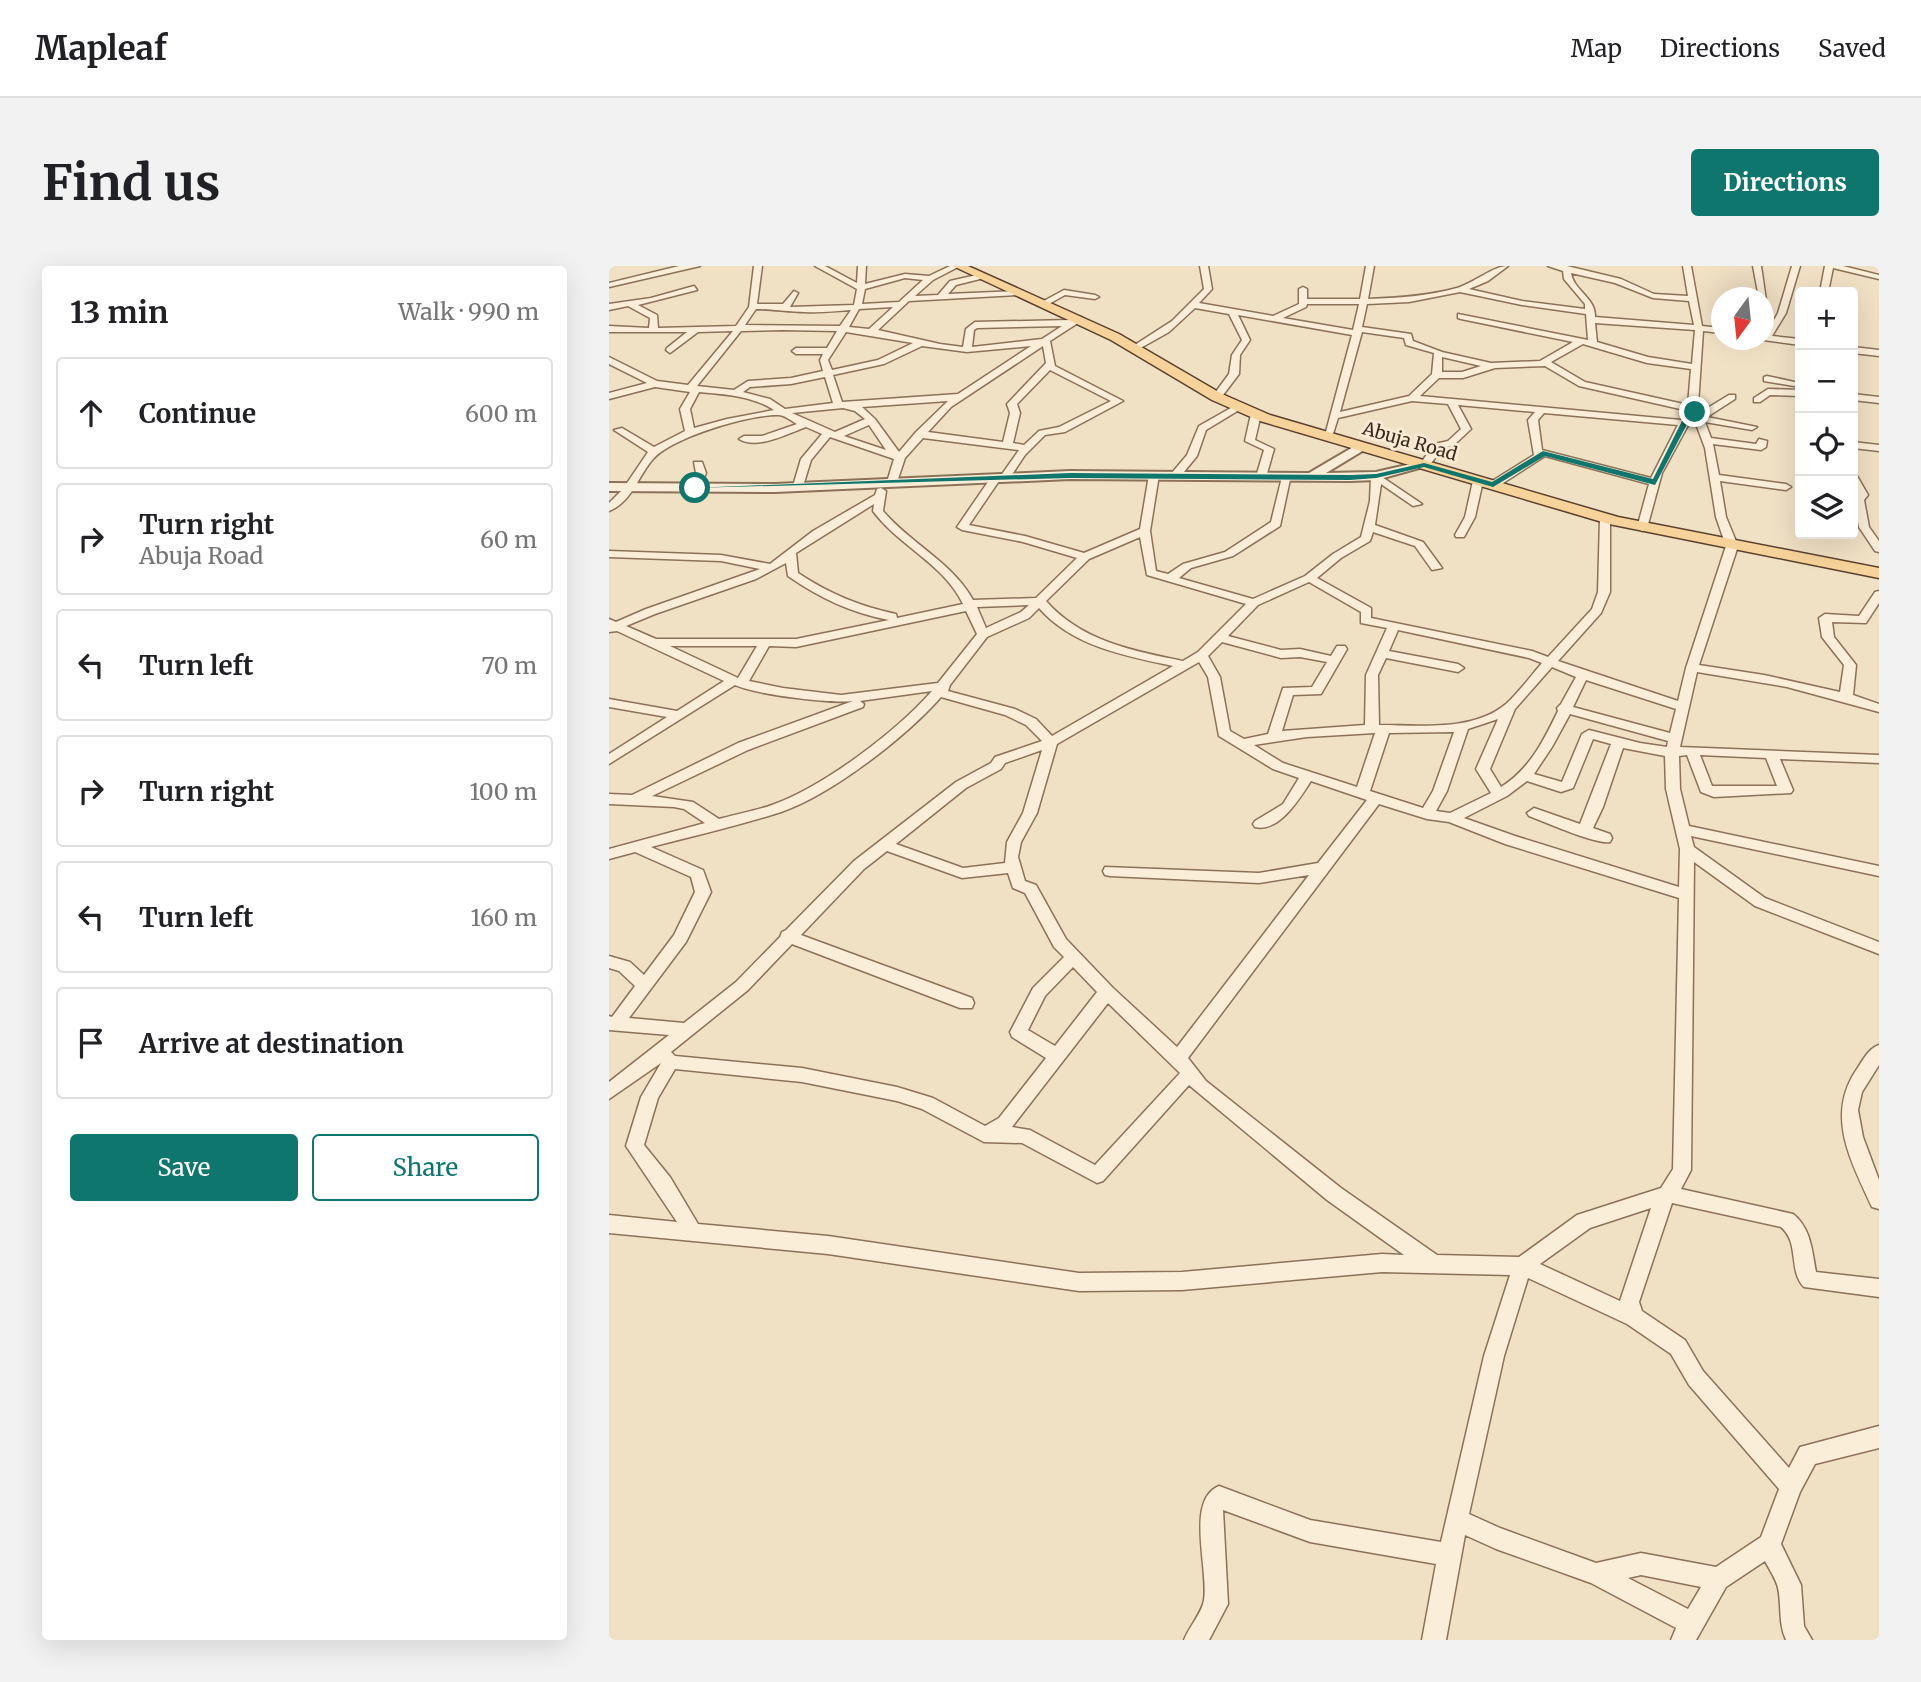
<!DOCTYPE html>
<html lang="en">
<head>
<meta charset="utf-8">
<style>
  body { margin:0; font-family:Merriweather,serif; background:#f2f2f2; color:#202124 }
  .controls { position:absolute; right:21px; top:21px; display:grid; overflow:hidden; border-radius:7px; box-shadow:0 7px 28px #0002 }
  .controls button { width:63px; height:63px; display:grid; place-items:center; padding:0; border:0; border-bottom:2px solid #e0e0e0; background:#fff; color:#202124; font:35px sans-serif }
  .compass { position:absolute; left:1102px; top:21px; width:63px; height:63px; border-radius:50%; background:#fff; box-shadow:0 7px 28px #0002; rotate:195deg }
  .stop { position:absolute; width:21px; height:21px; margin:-16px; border:5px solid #0f766e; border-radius:50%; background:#fff }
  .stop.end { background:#0f766e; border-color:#fff; box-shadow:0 2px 7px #0008 }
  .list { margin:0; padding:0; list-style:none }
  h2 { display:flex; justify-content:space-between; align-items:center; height:91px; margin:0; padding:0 28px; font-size:30px }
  h2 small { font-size:23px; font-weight:400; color:#757577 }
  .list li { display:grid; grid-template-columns:46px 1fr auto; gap:21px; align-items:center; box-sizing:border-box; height:112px; margin:0 14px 14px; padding:0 14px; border:2px solid #e0e0e0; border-radius:7px }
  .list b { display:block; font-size:26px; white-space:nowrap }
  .list p { margin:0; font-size:23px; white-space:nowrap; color:#757577 }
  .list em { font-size:23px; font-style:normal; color:#757577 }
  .actions { display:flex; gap:14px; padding:21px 28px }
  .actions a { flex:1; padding:16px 0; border:2px solid #0f766e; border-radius:7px; text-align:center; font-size:24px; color:#0f766e }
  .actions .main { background:#0f766e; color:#fff }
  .icon { flex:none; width:38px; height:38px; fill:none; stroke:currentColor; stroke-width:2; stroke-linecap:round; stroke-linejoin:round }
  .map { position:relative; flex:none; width:1270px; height:1374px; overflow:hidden; border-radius:7px }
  header { display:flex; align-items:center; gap:42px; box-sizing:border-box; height:98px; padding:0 35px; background:#fff; border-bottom:2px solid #e0e0e0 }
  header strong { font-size:33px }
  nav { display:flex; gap:38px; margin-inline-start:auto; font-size:24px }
  .intro { display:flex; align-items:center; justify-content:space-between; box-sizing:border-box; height:168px; padding:0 42px }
  h1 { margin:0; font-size:49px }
  .button { padding:18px 32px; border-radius:7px; background:#0f766e; color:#fff; font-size:24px; font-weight:700 }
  main { display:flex; gap:42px; padding:0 42px }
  aside { flex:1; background:#fff; border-radius:7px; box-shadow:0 7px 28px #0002 }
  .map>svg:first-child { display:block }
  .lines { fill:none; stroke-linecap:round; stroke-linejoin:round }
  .minor-casing { stroke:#8c7159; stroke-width:3 }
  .tertiary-casing { stroke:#8c7159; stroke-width:4 }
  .primary-casing { stroke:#5a3f2d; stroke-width:3 }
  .minor { fill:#faeed8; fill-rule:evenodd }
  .tertiary { fill:#faeed8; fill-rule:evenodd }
  .primary { fill:#f5d39a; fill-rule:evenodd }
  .route { fill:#0f766e }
  .labels { text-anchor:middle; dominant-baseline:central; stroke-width:6; stroke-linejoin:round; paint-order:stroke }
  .far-street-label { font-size:18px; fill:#3b2a1e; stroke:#f7ebd4 }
</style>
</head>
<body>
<header>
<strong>Mapleaf</strong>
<nav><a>Map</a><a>Directions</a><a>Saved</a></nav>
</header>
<div class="intro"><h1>Find us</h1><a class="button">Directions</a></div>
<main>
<aside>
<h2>13 min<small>Walk · 990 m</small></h2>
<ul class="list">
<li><svg class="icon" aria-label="ahead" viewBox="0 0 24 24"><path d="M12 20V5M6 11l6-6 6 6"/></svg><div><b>Continue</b></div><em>600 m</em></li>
<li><svg class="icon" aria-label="right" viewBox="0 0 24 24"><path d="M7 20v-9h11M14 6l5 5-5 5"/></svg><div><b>Turn right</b><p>Abuja Road</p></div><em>60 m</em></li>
<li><svg class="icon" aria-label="left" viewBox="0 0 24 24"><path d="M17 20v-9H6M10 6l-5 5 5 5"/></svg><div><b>Turn left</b></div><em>70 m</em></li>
<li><svg class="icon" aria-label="right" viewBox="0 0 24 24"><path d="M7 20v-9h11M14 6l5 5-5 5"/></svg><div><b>Turn right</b></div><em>100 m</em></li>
<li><svg class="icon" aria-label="left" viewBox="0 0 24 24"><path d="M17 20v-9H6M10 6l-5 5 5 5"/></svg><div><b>Turn left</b></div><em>160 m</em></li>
<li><svg class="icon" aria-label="arrive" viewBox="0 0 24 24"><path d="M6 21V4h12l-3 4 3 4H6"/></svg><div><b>Arrive at destination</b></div></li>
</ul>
<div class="actions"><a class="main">Save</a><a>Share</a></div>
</aside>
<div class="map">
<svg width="1270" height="1374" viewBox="0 0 1270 1374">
  <rect width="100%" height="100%" fill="#f0e0c4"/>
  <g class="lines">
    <g class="minor-casing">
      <g id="minor">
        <path d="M 70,0 L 91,0 L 0,21 L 0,17 Z"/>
        <path d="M 145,0 L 153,0 L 148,38 L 174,38 L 185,25 L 189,27 L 181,41 L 245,39 L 248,23 L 206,0 L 216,0 L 248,17 L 249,0 L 257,0 L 256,18 L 296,8 L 320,10 L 341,0 L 351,0 L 324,14 L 306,30 L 329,29 L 341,15 L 372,8 L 375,12 L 347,19 L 339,28 L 410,25 L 414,27 L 410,29 L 300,35 L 269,64 L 331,78 L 354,81 L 357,63 L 366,56 L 461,54 L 472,51 L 472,55 L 441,75 L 446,100 L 514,135 L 456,166 L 436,169 L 416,189 L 400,213 L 392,212 L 360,259 L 416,270 L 475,287 L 531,263 L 540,209 L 545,206 L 550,209 L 541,265 L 547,305 L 559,308 L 574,298 L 616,286 L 662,256 L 673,211 L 682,209 L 671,260 L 624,290 L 582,302 L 570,312 L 644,333 L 696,310 L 724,288 L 752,271 L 761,235 L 762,210 L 767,207 L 813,238 L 804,240 L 772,218 L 766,259 L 814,276 L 833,302 L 823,304 L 806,280 L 764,266 L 761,275 L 732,292 L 708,312 L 762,342 L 762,352 L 923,385 L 939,391 L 983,343 L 989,326 L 991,252 L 996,249 L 1001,252 L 1001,326 L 992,347 L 949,395 L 1069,435 L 1077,402 L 1117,280 L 1107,251 L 1096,182 L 1084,150 L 1053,207 L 1038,262 L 1033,265 L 1028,262 L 1040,218 L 936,190 L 888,221 L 880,221 L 880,217 L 925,189 L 919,154 L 926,146 L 849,139 L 862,163 L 845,179 L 834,182 L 819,201 L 815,202 L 810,199 L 826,178 L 839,175 L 852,163 L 839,138 L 803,135 L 729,152 L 723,171 L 715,173 L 743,69 L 629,49 L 641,74 L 631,89 L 630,108 L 611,133 L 608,134 L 603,131 L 620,108 L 623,89 L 633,74 L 620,48 L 586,42 L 560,66 L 528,84 L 521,82 L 563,55 L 595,23 L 591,0 L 599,0 L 603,23 L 590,37 L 664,50 L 690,38 L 690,23 L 694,21 L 698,23 L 698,33 L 751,33 L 757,0 L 765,0 L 759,33 C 789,32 819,30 848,22 C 865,17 884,0 899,0 L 879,15 L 860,23 L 913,35 L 976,43 L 976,38 L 955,13 L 954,5 L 939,0 L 958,0 L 1012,13 L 1045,28 L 1079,30 L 1074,0 L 1082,0 L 1093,60 L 1112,62 L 1112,67 L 1094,65 L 1089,139 L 1092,146 L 1120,129 L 1126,129 L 1126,133 L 1098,151 L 1148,161 L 1143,164 L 1096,156 L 1102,172 L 1147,178 L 1150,173 L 1158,175 L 1157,181 L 1152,184 L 1104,178 L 1110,209 L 1177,218 L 1182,221 L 1177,224 L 1111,215 L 1117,251 L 1129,280 L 1090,399 L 1155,409 L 1231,426 L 1235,399 L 1213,371 L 1210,352 L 1216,348 L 1250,350 L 1266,326 L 1270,325 L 1270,337 L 1257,357 L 1223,356 L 1225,371 L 1247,399 L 1244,429 L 1270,438 L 1270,446 L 1178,421 L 1088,406 L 1071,481 L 1270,489 L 1270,497 L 1171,493 L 1184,524 L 1182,527 L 1105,531 L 1092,526 L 1078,489 L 1070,490 L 1071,523 L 1080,560 L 1270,600 L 1270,610 L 1082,570 L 1085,581 L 1156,632 L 1270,676 L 1270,688 L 1146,640 L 1085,596 L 1082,904 L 1072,923 L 1184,948 C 1202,962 1203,985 1207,1006 L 1270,1013 L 1270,1031 L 1195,1021 C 1179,1005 1191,977 1172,961 L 1063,937 L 1030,1036 L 1033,1045 L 1076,1074 L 1094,1105 L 1180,1202 L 1191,1181 L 1270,1160 L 1270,1182 L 1206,1198 L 1191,1226 L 1172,1278 L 1192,1319 L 1195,1360 L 1203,1374 L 1177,1374 C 1169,1357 1173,1340 1169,1322 C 1167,1313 1160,1303 1156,1295 L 1117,1321 L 1087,1374 L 1062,1374 L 1067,1362 L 982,1317 L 887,1283 L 856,1269 L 837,1374 L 813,1374 L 827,1298 L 701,1276 L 614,1244 L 619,1338 L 600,1374 L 575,1374 C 580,1361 593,1347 595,1334 C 600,1304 576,1234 610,1220 L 701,1254 L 832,1276 L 875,1090 L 901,1009 L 773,1006 L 573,1024 L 470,1025 L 219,988 L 0,967 L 0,949 L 68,956 L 17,880 L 32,831 L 52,797 L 0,833 L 0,816 L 60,769 L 0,764 L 0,750 L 3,751 L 26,720 L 10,705 L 0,702 L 0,690 L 21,696 L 35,709 L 65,669 L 86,626 L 82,611 L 26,586 L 0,593 L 0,583 L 96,557 L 75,543 L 65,541 L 0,538 L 0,528 L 23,529 L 129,477 L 244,435 C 221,438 145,428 126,419 L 0,498 L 0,488 L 58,451 L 0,441 L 0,433 L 68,445 L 115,415 L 8,365 L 0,366 L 0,353 L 7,356 L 37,343 L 151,303 L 112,295 L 0,291 L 0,285 L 112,289 L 161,298 L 204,265 L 266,229 L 268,223 L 272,222 L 277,225 L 274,245 C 302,278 343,296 364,334 L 427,332 L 468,292 L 414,276 L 353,264 L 348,261 L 383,210 L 391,211 L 410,184 L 314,172 L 296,192 L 288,216 L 283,219 L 278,216 L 285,193 L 221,171 L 202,194 L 194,220 L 189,223 L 184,220 L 192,193 L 213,168 L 197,161 C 178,168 148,184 130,173 L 135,170 L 153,170 L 188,158 C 182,155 176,149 169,149 C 139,149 64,171 44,193 C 29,210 23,236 0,245 L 0,237 L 14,223 L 39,186 L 5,164 L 13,162 L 45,181 L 76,165 L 71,143 L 81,126 L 46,121 L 0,133 L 0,127 L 38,117 L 0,98 L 0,91 L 48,115 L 79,119 L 124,65 L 89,66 L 61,87 L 57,84 L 58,82 L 78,66 L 0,66 L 0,60 L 40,62 L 41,52 L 19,40 L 0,44 L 0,38 L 42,32 L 85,20 L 88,24 L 29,39 L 48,49 L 49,62 L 127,60 L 140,41 ZM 962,7 L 1006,17 L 1044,32 L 1080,35 L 1085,59 L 986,51 C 987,32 965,25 962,7 ZM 296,12 L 314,14 L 290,36 L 253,38 L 256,23 ZM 851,26 L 913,39 L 977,48 L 979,74 L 849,48 L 849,52 L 852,53 L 964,76 L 931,95 L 882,97 L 833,86 L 804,75 L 802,68 L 753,61 L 758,38 L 800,36 ZM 698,38 L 750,38 L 744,64 L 674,52 L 697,41 ZM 284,41 L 260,63 L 240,61 L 250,43 ZM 147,43 C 165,43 179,46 196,46 C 211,47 227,45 242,44 L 231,60 L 136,59 ZM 986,57 L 1086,64 L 1083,98 L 1039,91 L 988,76 ZM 453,60 L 433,73 L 363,81 L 365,64 L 368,62 ZM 173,64 L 228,65 L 218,82 L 187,82 L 183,85 L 187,88 L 214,88 L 211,94 L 214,105 L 182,112 L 139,115 L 125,124 L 88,120 L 132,65 ZM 237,66 L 304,77 L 269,94 L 223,104 L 219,94 ZM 753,66 L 795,72 L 797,79 L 825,87 L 823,108 L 800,130 L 731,146 ZM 974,78 L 1038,97 L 1082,103 L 1079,139 L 976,116 L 942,96 ZM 313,80 L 358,86 L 422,80 L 349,128 L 233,136 L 224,109 L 275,98 ZM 434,80 L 437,97 L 398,138 L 401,147 L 394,176 L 319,166 L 342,141 ZM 833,91 L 872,100 L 853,106 L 833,106 ZM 936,100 L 970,120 L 1080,145 L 1072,154 L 811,130 L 830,112 L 854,112 L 886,102 ZM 441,104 L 502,135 L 450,161 L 430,165 L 415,179 L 404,177 L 411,147 L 408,138 ZM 216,111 L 224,137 L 176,143 L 161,133 L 134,126 L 141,121 L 182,118 ZM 90,126 C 115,128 144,130 165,144 L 118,153 L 85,162 L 81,143 ZM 339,135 L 307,166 L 290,186 L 266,153 L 253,141 ZM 234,142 L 246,145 L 256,153 L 226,166 L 183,147 ZM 935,147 L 1069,159 L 1042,212 L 933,184 L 929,154 ZM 260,159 L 277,184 L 235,170 ZM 265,238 L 264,245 C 290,280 335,298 354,338 L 288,352 L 287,348 C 250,340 221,328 189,307 L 187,287 ZM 531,271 L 538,309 L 637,338 L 589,386 L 574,395 C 524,385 472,375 437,335 L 480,293 ZM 177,297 L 179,310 C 211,332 242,347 280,354 L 187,373 L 47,373 L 17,360 L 46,348 L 147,313 ZM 700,316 L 752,346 L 752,357 L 778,362 L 757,409 L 756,459 L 673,465 L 684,429 L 712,428 L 738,383 L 736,380 L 728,380 L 722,390 L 691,383 L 672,384 L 619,370 L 649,339 ZM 420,339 L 412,346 L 377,362 L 368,341 ZM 430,342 C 463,380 516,390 564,400 L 443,470 L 427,453 L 406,443 L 339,425 L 341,419 L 378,371 L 420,352 ZM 357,345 L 368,368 L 329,417 L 232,429 L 174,422 L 140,415 L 160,380 L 187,381 ZM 789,364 L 920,392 L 933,397 C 921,411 910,426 897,438 C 864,466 809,459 770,459 L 769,409 L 777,392 L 849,406 L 855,402 L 849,398 L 780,385 ZM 613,376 L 672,392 L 691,391 L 718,396 L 703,421 L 674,422 L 659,468 L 635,473 L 621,465 L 611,411 L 599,390 ZM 61,380 L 148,380 L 129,412 ZM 590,396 L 599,411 L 610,470 L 664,503 L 690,512 L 674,538 L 646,555 L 644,558 L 646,561 C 670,567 691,532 702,515 L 758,534 L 709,597 L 650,607 L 496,601 L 494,605 L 496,609 L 501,610 L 650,617 L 700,609 L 568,781 L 504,722 L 457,673 L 427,619 L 416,615 L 409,591 L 412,576 L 428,547 L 448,478 ZM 943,401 L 967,411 L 952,438 L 948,442 L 949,445 C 935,474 921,503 892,521 L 881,503 L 906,443 ZM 977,414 L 1067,443 L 1061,467 L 964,441 ZM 323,425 C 287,466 214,521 163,539 C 146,545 128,548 110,553 L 84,536 L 43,530 L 139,484 L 254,441 L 255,438 L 251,435 ZM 332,431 L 396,449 L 417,459 L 433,475 L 386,491 L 382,497 L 347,516 L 245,595 L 177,664 L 173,666 L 171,671 L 127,716 L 75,757 L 20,752 L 77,676 L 102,626 L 94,604 L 42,581 C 85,570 129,560 172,546 C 222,529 297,471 332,431 ZM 961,448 L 1059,475 L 1058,481 L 1031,477 L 980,464 L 973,468 L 953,516 L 925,508 L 943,481 ZM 889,453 L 867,503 L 882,527 L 841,547 L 827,545 L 838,525 L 859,463 ZM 845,466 L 824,525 L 814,542 L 761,525 L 780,467 ZM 766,467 L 748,521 L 674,497 L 645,479 L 698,471 ZM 984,473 L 1002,478 L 971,558 L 925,542 L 918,547 L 920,550 C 936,556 988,579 1001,576 L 1003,572 L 1001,568 L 984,562 L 994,541 L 1014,482 L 1056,490 L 1057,523 L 1071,583 L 1070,621 L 906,570 L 855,552 L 898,530 L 918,515 L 952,526 L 964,522 ZM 433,484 L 414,547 L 398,576 L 396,597 L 354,602 L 287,578 L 357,522 L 392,503 L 396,497 ZM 1091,489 L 1157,492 L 1168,520 L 1103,520 ZM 770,538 L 818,553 L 840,556 L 896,578 L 1070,632 L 1064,903 L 1052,922 L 968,949 L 910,991 L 828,989 L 732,922 L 597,815 L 579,792 ZM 278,585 L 353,612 L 399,607 L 404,622 L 416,627 L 445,681 L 455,691 L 424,722 L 401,766 L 403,771 L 437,792 L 390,852 L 376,860 L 324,832 L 288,821 L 193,802 L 66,790 L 62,786 L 139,724 L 183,678 L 351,742 L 363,742 L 365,737 L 363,732 L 192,669 L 255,603 ZM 464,701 L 488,726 L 446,780 L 419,764 L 436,730 ZM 499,737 L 571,807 L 486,899 L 421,864 L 403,861 ZM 66,803 L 193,816 L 288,835 L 313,843 L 375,876 L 413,877 L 488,917 L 494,915 L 580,819 L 718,934 L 795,989 L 773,988 L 573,1006 L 470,1007 L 219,970 L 89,958 L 61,911 L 35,879 L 49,832 ZM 1042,942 L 1011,1035 L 931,998 L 981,962 ZM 919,1012 L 1018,1058 L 1062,1088 L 1080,1119 L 1170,1223 L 1152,1271 L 1107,1301 L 1032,1287 L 987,1297 L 891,1262 L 860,1248 L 895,1090 ZM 1032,1309 L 1092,1321 L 1079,1343 L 1019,1312 Z"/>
        <path d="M 1144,0 L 1152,0 L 1157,34 L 1150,32 Z"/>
        <path d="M 1183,0 L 1191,0 L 1177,47 L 1163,70 L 1191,73 L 1191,79 L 1154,74 L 1169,47 Z"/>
        <path d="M 1216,0 L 1234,0 L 1270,9 L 1270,13 L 1224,2 L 1219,26 L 1211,26 Z"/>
        <path d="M 455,24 L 486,29 L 490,31 L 486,33 L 456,29 L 438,39 L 431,37 Z"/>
        <path d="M 1244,81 L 1270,84 L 1270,90 L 1244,87 Z"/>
        <path d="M 1158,110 L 1190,117 L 1185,120 L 1155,115 L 1155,111 Z"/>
        <path d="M 1159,123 L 1191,124 L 1191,130 L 1161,129 L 1151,136 L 1145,136 L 1145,132 Z"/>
        <path d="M 1244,128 L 1270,131 L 1270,137 L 1244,134 Z"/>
        <path d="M 627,139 L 635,141 L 597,164 L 588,190 L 570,212 L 562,212 L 562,208 L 578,189 L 590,160 Z"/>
        <path d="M 647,145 L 652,148 L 646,174 L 665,183 L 657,211 L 652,214 L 647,211 L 655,184 L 636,175 L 642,148 Z"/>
        <path d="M 1244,176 L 1270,179 L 1270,185 L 1244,182 Z"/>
        <path d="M 85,196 L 93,196 L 97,207 L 91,222 L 86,225 L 81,222 L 87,207 Z"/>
        <path d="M 1244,209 L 1248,210 L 1259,229 L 1255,234 L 1260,261 L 1270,275 L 1270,286 L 1266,285 L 1250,261 L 1245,233 L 1248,229 L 1244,220 Z"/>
        <path d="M 869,212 L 874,215 L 866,251 L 855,271 L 847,271 L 846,269 L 856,251 L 864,215 Z"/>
        <path d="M 1270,779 L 1270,799 L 1253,826 L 1249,844 L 1254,871 L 1270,914 L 1270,943 L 1263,941 C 1242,895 1216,849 1248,803 C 1254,794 1260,782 1270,779 Z"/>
      </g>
    </g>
    <g class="tertiary-casing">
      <path id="tertiary" d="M 751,177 L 755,178 L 755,184 L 717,207 L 767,206 L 815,195 L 821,199 L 767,214 L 741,215 L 461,213 L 166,226 L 0,225 L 0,217 L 166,218 L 461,205 L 700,207 Z"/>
    </g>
    <g class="primary-casing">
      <path id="primary" d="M 344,0 L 359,0 L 510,68 L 613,128 L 661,149 L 1009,251 L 1270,302 L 1270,312 L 1000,258 L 651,155 L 603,134 L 502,74 Z"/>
    </g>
    <use href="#minor" class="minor"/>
    <use href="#tertiary" class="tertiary"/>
    <use href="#primary" class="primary"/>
  </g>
  <path class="route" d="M 1087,138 L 1090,146 L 1084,147 L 1046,219 L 936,190 L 884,221 L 815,201 L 767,212 L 741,214 L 461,212 L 82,222 L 461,207 L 741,209 L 767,208 L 815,197 L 883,216 L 934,185 L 1044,213 L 1081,139 Z"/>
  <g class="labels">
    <g class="far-street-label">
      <text transform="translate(801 175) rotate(16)">Abuja Road</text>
    </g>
  </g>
</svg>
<div class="controls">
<button>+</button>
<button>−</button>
<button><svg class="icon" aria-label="locate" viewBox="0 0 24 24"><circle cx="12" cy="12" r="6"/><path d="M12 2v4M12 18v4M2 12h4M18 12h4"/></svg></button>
<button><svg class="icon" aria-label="layers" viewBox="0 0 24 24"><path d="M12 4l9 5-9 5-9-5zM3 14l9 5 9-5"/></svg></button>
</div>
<svg class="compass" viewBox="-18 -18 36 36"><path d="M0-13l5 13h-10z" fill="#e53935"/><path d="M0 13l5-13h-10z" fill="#757577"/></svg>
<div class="stop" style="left:86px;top:222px"></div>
<div class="stop end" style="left:1086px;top:146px"></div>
</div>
</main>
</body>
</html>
